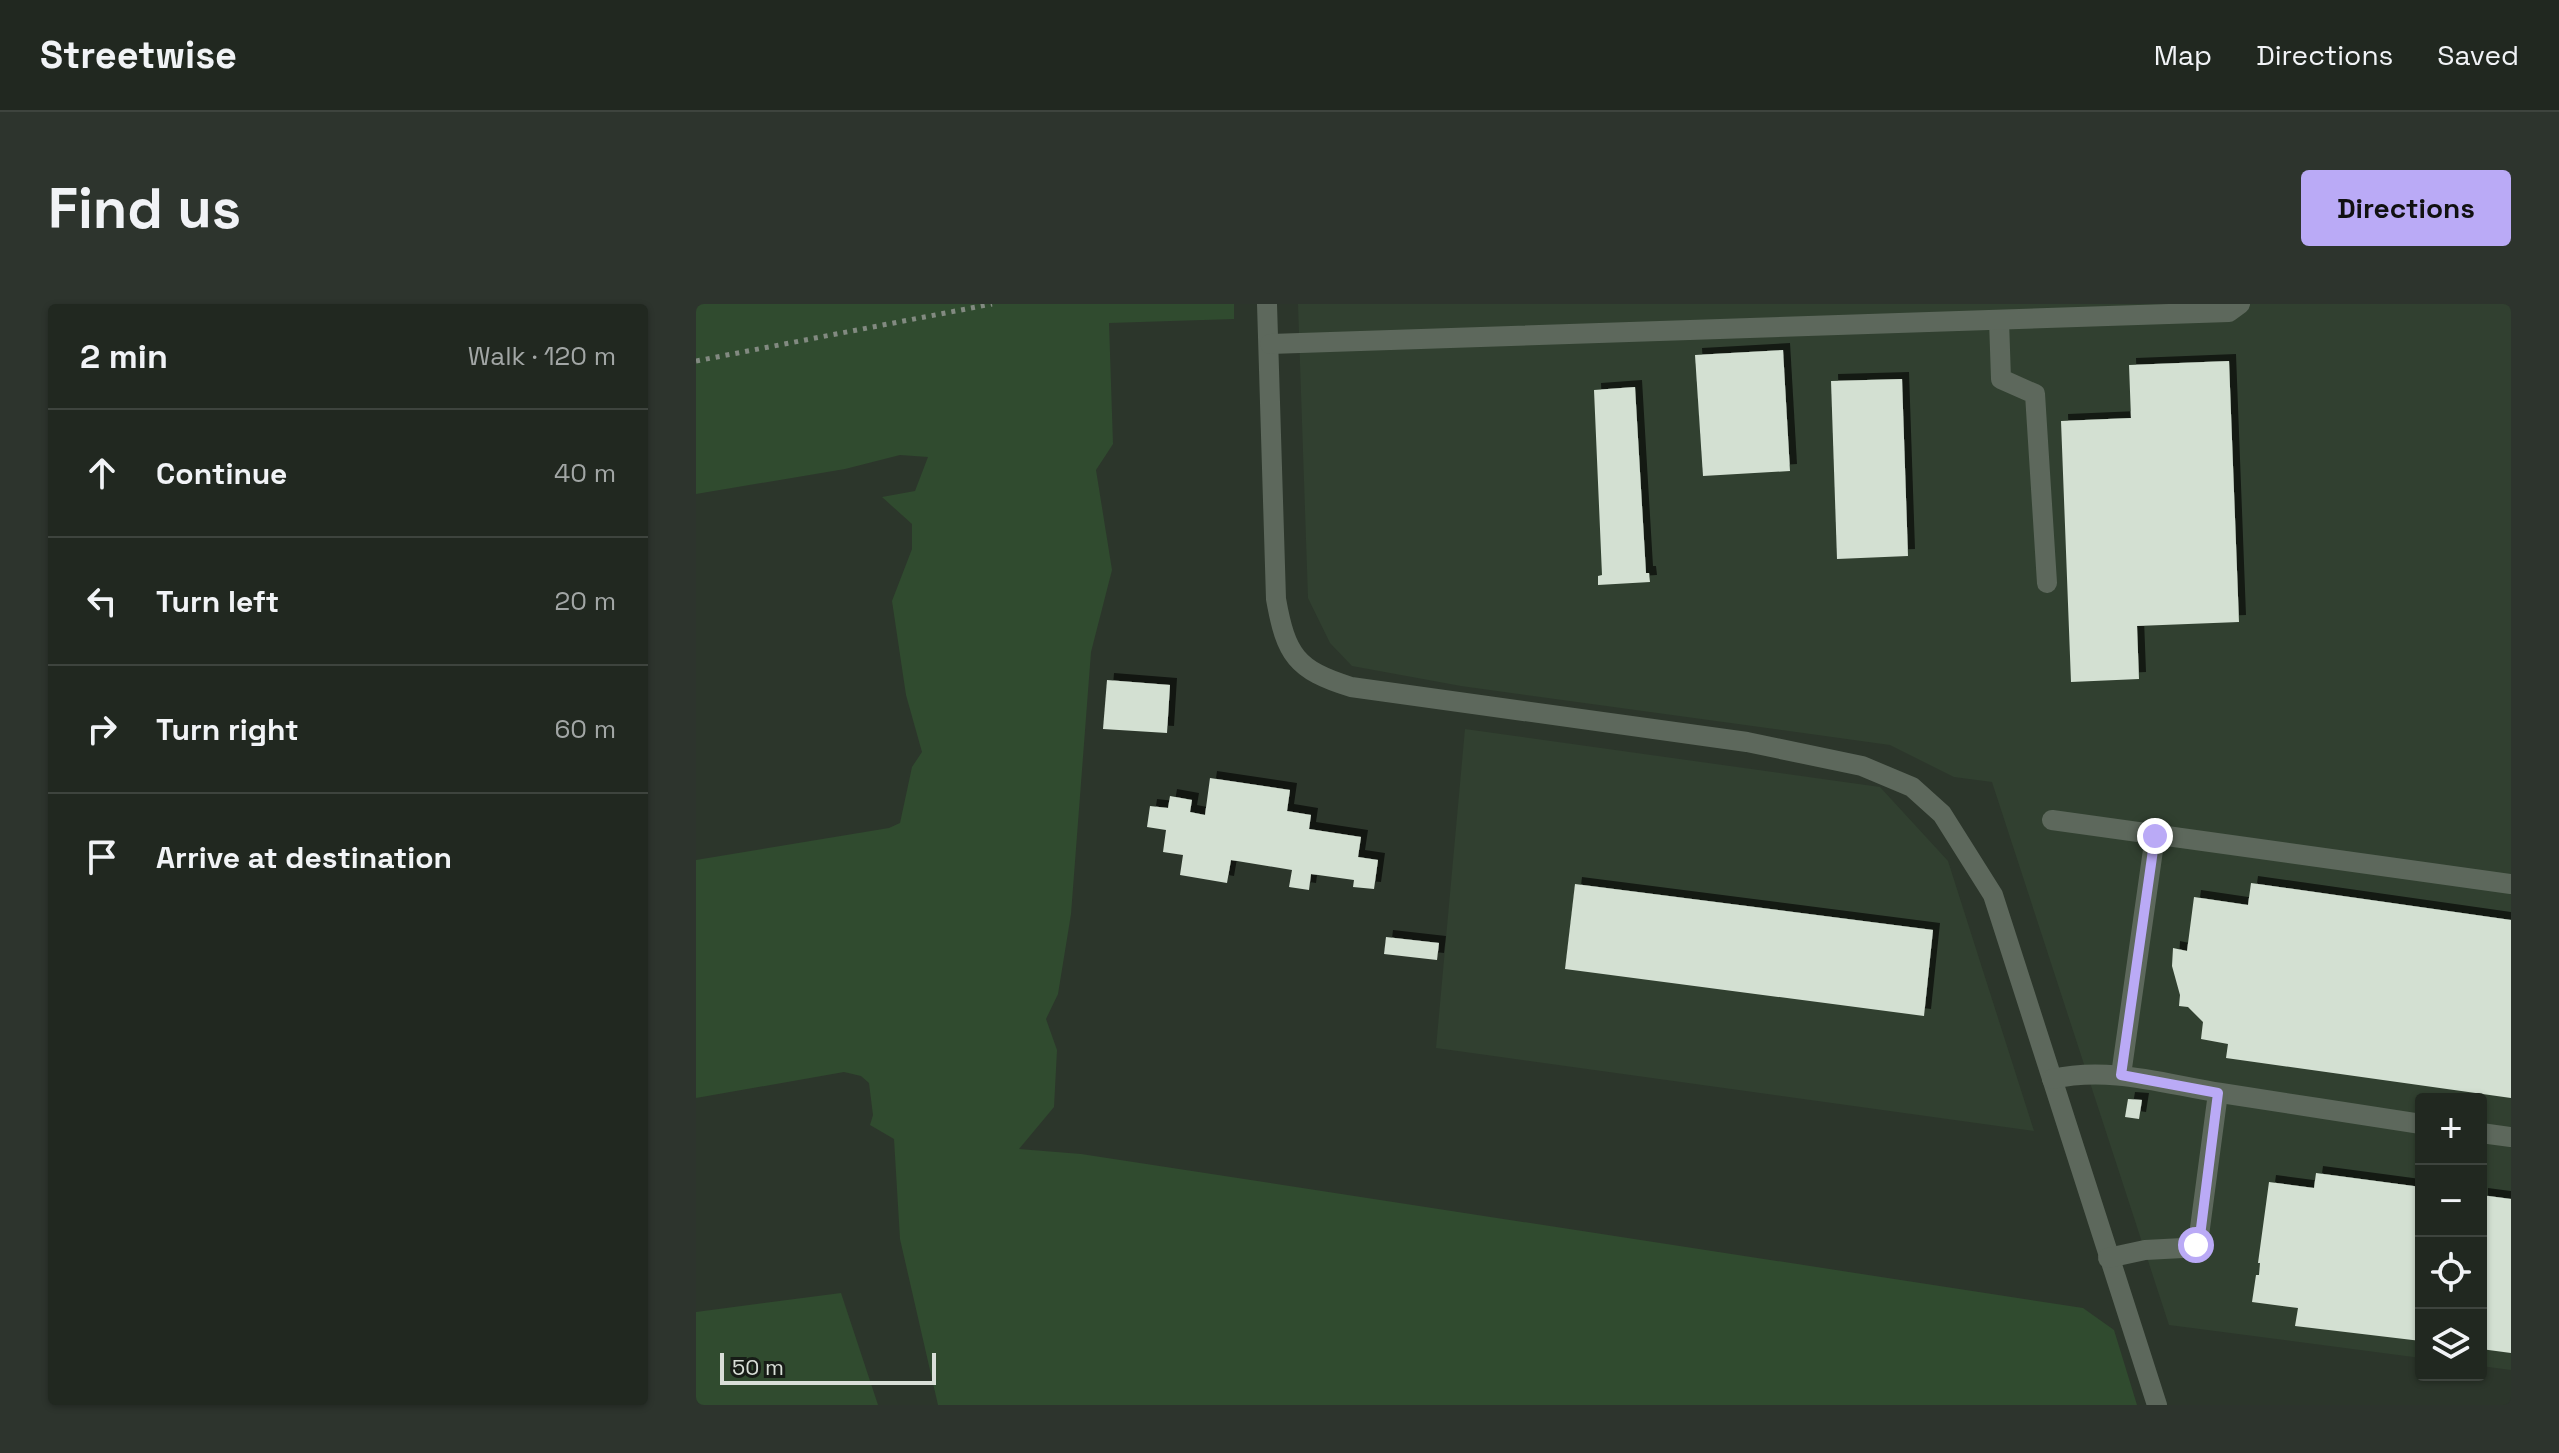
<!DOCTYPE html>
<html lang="en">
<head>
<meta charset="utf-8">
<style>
  body { margin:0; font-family:"Space Grotesk",sans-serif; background:#2d342d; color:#f1f3f6 }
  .controls { position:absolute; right:24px; bottom:24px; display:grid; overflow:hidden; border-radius:8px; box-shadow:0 2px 6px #0004 }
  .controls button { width:72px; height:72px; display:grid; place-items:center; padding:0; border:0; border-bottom:2px solid #3e443e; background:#212820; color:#f1f3f6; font:40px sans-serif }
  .scale { position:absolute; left:24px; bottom:20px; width:216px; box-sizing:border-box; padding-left:8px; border:4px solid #d9dfd8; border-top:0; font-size:22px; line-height:28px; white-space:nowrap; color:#d9dfd8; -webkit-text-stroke:6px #171c17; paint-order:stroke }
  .stop { position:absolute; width:24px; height:24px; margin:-18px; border:6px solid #baaaf6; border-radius:50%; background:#fff }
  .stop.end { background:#baaaf6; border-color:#fff; box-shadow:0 2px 8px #0008 }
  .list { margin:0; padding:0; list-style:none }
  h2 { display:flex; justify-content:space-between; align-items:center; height:104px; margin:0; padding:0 32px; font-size:34px }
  h2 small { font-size:26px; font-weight:400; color:#a2a6a5 }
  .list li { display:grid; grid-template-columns:52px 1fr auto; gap:24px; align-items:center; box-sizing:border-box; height:128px; padding:0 32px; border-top:2px solid #3e443e }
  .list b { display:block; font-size:30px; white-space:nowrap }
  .list em { font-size:26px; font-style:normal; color:#a2a6a5 }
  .icon { flex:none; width:44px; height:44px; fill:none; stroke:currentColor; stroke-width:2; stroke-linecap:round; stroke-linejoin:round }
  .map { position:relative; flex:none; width:1815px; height:1101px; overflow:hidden; border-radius:8px }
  header { display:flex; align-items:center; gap:48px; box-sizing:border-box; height:112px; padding:0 40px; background:#212820; border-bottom:2px solid #3e443e }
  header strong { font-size:38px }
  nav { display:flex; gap:44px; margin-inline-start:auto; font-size:28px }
  .intro { display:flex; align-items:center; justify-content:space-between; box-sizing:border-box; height:192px; padding:0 48px }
  h1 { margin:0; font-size:56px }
  .button { padding:20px 36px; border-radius:8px; background:#baaaf6; color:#111; font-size:28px; font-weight:700 }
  main { display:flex; gap:48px; padding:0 48px }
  aside { flex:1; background:#212820; border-radius:8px; box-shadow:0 2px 6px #0004 }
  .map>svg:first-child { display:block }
  .built { fill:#314030 }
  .green { fill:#304b2f }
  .building { fill:#d3e0d2; filter:url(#shadow) }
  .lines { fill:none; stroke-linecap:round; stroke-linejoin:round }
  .path { stroke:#828a81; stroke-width:5; stroke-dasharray:4 6; stroke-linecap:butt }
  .minor { stroke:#5d685c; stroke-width:20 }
  .route { stroke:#baaaf6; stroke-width:10 }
</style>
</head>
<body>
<header>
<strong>Streetwise</strong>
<nav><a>Map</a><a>Directions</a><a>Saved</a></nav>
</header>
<div class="intro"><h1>Find us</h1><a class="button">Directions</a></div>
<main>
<aside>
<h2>2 min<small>Walk · 120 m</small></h2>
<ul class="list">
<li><svg class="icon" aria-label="ahead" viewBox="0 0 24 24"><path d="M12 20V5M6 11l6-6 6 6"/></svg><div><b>Continue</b></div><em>40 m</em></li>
<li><svg class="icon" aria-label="left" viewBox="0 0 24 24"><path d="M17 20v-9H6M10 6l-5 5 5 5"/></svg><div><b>Turn left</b></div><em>20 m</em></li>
<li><svg class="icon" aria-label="right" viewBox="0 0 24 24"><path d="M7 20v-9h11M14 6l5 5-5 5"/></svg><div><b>Turn right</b></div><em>60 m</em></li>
<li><svg class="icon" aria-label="arrive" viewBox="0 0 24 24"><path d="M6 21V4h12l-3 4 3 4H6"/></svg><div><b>Arrive at destination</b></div></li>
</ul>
</aside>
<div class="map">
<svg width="1815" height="1101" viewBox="0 0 1815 1101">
  <defs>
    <filter id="shadow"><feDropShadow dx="7" dy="-7" stdDeviation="0" flood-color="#0009"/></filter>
  </defs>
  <rect width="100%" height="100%" fill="#2c362b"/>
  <g class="built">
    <path d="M 602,0 L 1815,0 L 1815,1066 L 1785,1062 L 1785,795 L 1725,795 L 1725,1054 L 1473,1021 L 1296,478 L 1258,473 L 1194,441 L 765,382 L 656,362 L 634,339 L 612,294 Z"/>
    <path d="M 769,425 L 1184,483 L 1252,557 L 1338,827 L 740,744 Z"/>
  </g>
  <g class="green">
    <path d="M 0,0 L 538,0 L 538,15 L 413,19 L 417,140 L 400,166 L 416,266 L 395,348 L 375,610 L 362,690 L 350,715 L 361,746 L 358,803 L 323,845 L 385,850 L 1387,1004 L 1418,1026 L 1441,1101 L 242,1101 L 204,935 L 198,835 L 174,821 L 177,811 L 173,779 L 165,772 L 148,768 L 0,794 L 0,556 L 193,524 L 204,519 L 216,463 L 226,448 L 210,391 L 196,297 L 216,245 L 216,220 L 186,193 L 219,187 L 232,153 L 204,151 L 149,165 L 0,190 Z"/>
    <path d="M 145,989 L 182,1101 L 0,1101 L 0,1008 Z"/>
  </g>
  <g class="building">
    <path d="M 1087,46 L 1094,167 L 1007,172 L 999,51 Z"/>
    <path d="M 1533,57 L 1543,318 L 1441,322 L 1443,375 L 1375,378 L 1365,117 L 1435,114 L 1433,61 Z"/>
    <path d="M 1206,75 L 1212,252 L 1141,255 L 1135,77 Z"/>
    <path d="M 939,83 L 950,269 L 953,269 L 954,278 L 902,281 L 902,272 L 906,271 L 898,86 Z"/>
    <path d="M 411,376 L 474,381 L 471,429 L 407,425 Z"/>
    <path d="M 514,474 L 594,486 L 591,507 L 615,511 L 613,525 L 665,533 L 662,553 L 682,556 L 678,585 L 657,583 L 658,576 L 615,570 L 613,586 L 593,583 L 596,566 L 535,556 L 531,579 L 484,571 L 487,551 L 467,548 L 470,526 L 451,523 L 454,502 L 472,504 L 474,492 L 496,496 L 494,508 L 509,511 Z"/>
    <path d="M 1555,579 L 1815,616 L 1815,794 L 1530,754 L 1532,740 L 1505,735 L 1507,718 L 1492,703 L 1483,702 L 1484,691 L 1476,662 L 1477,644 L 1491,647 L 1498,593 L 1552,601 Z"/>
    <path d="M 879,580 L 1237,626 L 1228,712 L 869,665 Z"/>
    <path d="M 690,633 L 743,639 L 741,656 L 688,650 Z"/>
    <path d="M 1432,795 L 1446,796 L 1443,815 L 1429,813 Z"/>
    <path d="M 1620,869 L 1725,883 L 1725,1037 L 1599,1022 L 1602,1004 L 1556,998 L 1560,971 L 1563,971 L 1564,959 L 1562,959 L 1573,878 L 1618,884 Z"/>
    <path d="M 1785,891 L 1815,895 L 1815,1049 L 1785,1045 Z"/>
  </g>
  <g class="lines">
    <path class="path" d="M 0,57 L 296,0"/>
    <g class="minor">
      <path d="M 571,0 L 580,295 C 590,351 600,366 655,383 L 1051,438 L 1166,462 L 1216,483 L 1246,510 L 1297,591 L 1461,1101"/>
      <path d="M 1303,16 L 1305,75 L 1339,90 L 1351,279"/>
      <path d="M 574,40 L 1533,8 L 1544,0"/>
      <path d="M 1356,516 L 1815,580"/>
      <path d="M 1425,771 L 1459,532"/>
      <path d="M 1356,775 C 1414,762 1468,780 1525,789 C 1592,800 1658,809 1725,820"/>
      <path d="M 1785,829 L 1815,833"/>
      <path d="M 1412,954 L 1449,946 L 1487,944 L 1502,939 L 1522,789"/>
    </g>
  </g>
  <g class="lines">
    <path class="route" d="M 1459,532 L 1425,771 L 1522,789 L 1504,932 L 1500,941"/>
  </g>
</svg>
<div class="controls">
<button>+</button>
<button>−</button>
<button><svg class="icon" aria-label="locate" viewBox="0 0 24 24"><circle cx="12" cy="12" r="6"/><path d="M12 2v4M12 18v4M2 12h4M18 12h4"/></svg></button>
<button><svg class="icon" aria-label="layers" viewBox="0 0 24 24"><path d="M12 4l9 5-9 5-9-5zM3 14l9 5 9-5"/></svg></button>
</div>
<div class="scale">50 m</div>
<div class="stop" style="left:1500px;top:941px"></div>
<div class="stop end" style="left:1459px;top:532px"></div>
</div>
</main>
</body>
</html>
